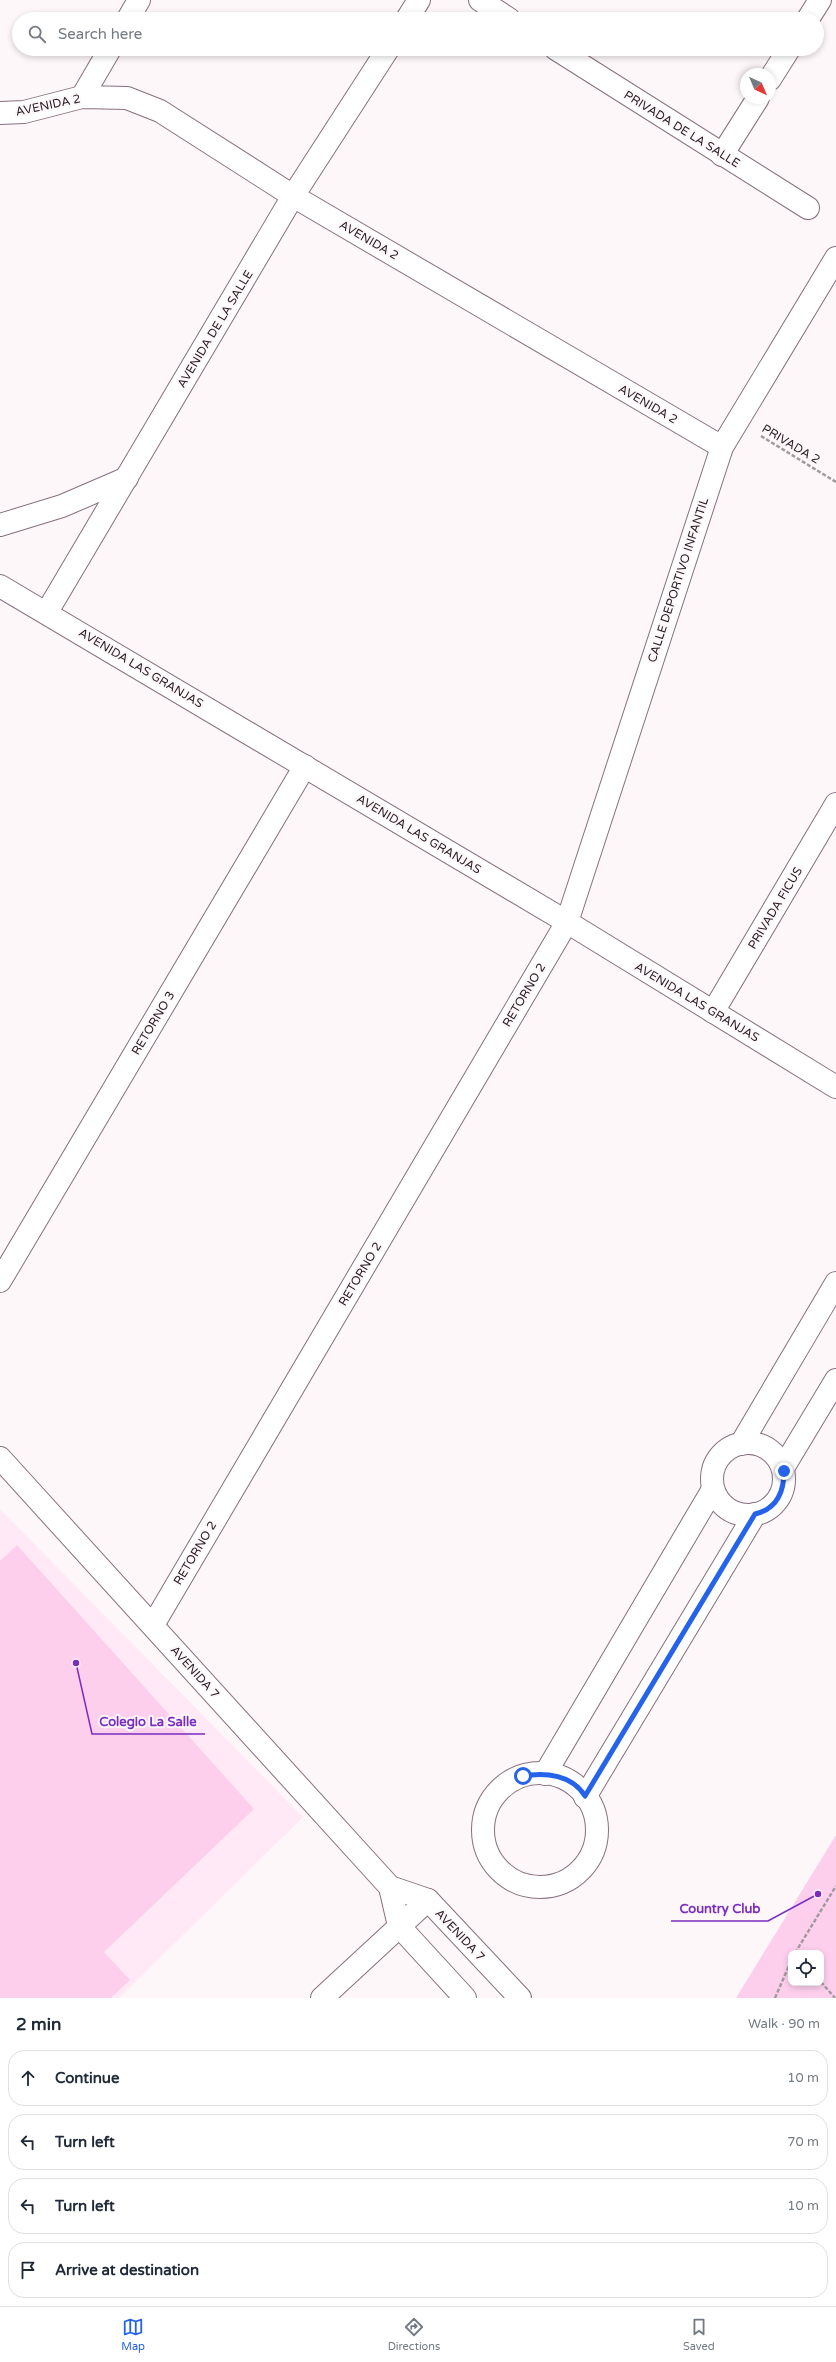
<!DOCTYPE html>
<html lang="en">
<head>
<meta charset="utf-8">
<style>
  body { margin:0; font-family:"Varela Round",sans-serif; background:#f2f2f3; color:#1f2937 }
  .controls { position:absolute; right:12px; bottom:12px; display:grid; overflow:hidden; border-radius:8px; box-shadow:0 2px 6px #0003 }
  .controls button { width:36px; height:36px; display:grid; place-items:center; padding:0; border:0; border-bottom:1px solid #e0e1e3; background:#fff; color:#1f2937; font:20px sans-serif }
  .compass { position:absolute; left:740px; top:68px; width:36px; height:36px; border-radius:50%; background:#fff; box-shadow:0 2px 6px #0003; rotate:136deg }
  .stop { position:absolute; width:12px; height:12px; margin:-9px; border:3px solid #2563eb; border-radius:50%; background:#fff }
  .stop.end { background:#2563eb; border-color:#fff; box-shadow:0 1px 4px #0008 }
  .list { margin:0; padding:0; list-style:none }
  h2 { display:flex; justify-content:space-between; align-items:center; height:52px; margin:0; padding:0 16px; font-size:17px }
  h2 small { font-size:13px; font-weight:400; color:#747a83 }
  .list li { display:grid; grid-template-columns:26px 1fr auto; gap:12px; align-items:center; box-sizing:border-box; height:56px; margin:0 8px 8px; padding:0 8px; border:1px solid #e0e1e3; border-radius:16px }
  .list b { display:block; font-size:15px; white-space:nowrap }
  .list em { font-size:13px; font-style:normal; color:#747a83 }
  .icon { flex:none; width:22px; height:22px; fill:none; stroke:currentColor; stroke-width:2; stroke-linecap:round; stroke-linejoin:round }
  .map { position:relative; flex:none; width:836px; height:1998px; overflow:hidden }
  .search { position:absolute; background:#fff; box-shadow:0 2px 6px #0003; left:12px; right:12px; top:12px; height:44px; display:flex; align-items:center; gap:10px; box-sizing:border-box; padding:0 14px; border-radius:22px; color:#747a83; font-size:15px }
  .sheet { height:308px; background:#fff }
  nav { display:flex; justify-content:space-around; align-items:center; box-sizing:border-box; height:56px; border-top:1px solid #e0e1e3; background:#fff; font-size:11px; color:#747a83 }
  nav a { display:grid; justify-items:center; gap:2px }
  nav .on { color:#2563eb }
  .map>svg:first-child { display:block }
  .built { fill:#ffe9f6 }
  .green { fill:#fecfed; fill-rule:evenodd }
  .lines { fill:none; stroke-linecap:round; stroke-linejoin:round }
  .minor-casing { stroke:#886f7f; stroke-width:24 }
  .path { stroke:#a29a9f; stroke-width:2.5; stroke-dasharray:4 2; stroke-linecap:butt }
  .minor { stroke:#fff; stroke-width:22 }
  .route { stroke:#2563eb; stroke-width:5 }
  .labels { text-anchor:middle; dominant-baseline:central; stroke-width:4; stroke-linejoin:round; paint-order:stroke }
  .street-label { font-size:12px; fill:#271c23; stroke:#fdf7fa }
  .leader { fill:none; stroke:#7b2cbf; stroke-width:1.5 }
  .callout-dot { fill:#7b2cbf; stroke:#fdf7fa; stroke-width:1.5 }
  .callout-label { font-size:13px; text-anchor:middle; font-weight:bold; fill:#7b2cbf; stroke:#fdf7fa; stroke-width:4; stroke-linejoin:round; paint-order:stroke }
</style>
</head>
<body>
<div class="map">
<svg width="836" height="1998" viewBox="0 0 836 1998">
  <rect width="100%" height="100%" fill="#fdf7fa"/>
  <path class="built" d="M 0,1509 L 303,1817 L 119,1998 L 0,1998 Z"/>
  <g class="green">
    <path d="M 17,1545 L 254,1809 L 104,1952 L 130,1980 L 111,1998 L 0,1998 L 0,1561 Z"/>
    <path d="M 836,1835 L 836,1998 L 736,1998 ZM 791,1953 L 821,1953 L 821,1983 L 791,1983 Z"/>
  </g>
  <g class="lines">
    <g class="minor-casing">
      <g id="minor">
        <path d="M 480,0 L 509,19"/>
        <path d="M 128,19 L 139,0"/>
        <path d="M 407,19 L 419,0"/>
        <path d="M 808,19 L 820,0"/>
        <path d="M 556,49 L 808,208"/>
        <path d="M 770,79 L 789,49"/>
        <path d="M 82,97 L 110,49"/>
        <path d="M 0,113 L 24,112 L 82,97 L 127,98 L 160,111 L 293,196 L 722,447"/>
        <path d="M 722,155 L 758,98"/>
        <path d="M 0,525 L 62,506 L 127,478"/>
        <path d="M 0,586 L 567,922 L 836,1087"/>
        <path d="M 47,612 L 293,196 L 388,49"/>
        <path d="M 713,1012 L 836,804"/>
        <path d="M 0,1281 L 305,766"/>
        <circle cx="748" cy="1479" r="36"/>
        <path d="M 741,1444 L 836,1283"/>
        <path d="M 0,1458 L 390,1887 L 428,1900 L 520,1998"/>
        <path d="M 783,1468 L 836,1380"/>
        <path d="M 153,1625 L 567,922 L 722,447 L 836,258"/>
        <circle cx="540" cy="1830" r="57"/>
        <path d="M 545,1774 L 713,1489"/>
        <path d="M 585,1797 L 755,1514"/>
        <path d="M 390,1887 L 399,1926 L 465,1998"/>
        <path d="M 322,1998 L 428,1900"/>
      </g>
    </g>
    <g class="path">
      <path d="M 761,436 L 836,482"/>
      <path d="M 795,1953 L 836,1886"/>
      <path d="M 821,1982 L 835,1998"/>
      <path d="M 775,1998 L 791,1961"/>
    </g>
    <use href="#minor" class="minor"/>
  </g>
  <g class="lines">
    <path class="route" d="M 523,1776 C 546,1772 572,1775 585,1796 L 755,1514 C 777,1509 784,1491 784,1471"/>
  </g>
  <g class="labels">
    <g class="street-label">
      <text transform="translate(48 105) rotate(-12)">AVENIDA 2</text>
      <text transform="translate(682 129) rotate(32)">PRIVADA DE LA SALLE</text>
      <text transform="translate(369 240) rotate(30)">AVENIDA 2</text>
      <text transform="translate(215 329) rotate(-59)">AVENIDA DE LA SALLE</text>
      <text transform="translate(648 404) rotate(30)">AVENIDA 2</text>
      <text transform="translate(791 444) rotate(31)">PRIVADA 2</text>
      <text transform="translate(678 580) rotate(-72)">CALLE DEPORTIVO INFANTIL</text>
      <text transform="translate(141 668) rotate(31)">AVENIDA LAS GRANJAS</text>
      <text transform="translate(419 834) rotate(31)">AVENIDA LAS GRANJAS</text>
      <text transform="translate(775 908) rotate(-59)">PRIVADA FICUS</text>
      <text transform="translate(524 995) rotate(-59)">RETORNO 2</text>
      <text transform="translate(697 1002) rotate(31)">AVENIDA LAS GRANJAS</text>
      <text transform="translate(153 1023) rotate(-59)">RETORNO 3</text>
      <text transform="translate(360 1274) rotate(-59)">RETORNO 2</text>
      <text transform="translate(195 1553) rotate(-59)">RETORNO 2</text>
      <text transform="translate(195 1672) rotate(48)">AVENIDA 7</text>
      <text transform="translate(460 1935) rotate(47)">AVENIDA 7</text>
    </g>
  </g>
  <path class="leader" d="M76 1663L92 1734H205M818 1894L768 1921H671"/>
  <g class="callout-dot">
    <circle cx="76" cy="1663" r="4"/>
    <circle cx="818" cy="1894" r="4"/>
  </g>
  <g class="callout-label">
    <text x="148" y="1726">Colegio La Salle</text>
    <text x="720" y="1913">Country Club</text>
  </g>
</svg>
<div class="controls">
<button><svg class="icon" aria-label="locate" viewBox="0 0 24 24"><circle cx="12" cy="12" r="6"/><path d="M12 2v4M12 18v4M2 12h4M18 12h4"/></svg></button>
</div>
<svg class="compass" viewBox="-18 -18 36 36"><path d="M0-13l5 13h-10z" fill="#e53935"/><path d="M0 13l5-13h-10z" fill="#747a83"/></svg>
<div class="stop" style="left:523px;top:1776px"></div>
<div class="stop end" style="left:784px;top:1471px"></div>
<div class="search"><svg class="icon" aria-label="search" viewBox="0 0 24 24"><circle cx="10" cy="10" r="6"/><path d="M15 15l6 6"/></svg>Search here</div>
</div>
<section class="sheet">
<h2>2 min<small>Walk · 90 m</small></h2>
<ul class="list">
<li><svg class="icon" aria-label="ahead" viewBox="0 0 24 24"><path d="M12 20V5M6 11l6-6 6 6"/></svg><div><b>Continue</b></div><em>10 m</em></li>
<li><svg class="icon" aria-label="left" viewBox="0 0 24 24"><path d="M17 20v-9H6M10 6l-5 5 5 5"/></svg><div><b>Turn left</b></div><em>70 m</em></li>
<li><svg class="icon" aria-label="left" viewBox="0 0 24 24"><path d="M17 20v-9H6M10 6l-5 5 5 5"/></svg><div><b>Turn left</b></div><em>10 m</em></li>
<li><svg class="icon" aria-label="arrive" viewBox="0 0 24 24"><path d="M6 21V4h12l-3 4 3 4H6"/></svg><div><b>Arrive at destination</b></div></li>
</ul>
</section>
<nav>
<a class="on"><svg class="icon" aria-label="map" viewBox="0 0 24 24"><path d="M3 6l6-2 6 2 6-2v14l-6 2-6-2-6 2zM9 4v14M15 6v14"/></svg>Map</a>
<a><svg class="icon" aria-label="directions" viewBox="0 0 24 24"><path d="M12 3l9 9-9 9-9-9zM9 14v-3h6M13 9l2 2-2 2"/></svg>Directions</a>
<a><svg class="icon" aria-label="saved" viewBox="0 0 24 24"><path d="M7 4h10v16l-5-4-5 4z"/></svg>Saved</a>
</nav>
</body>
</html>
